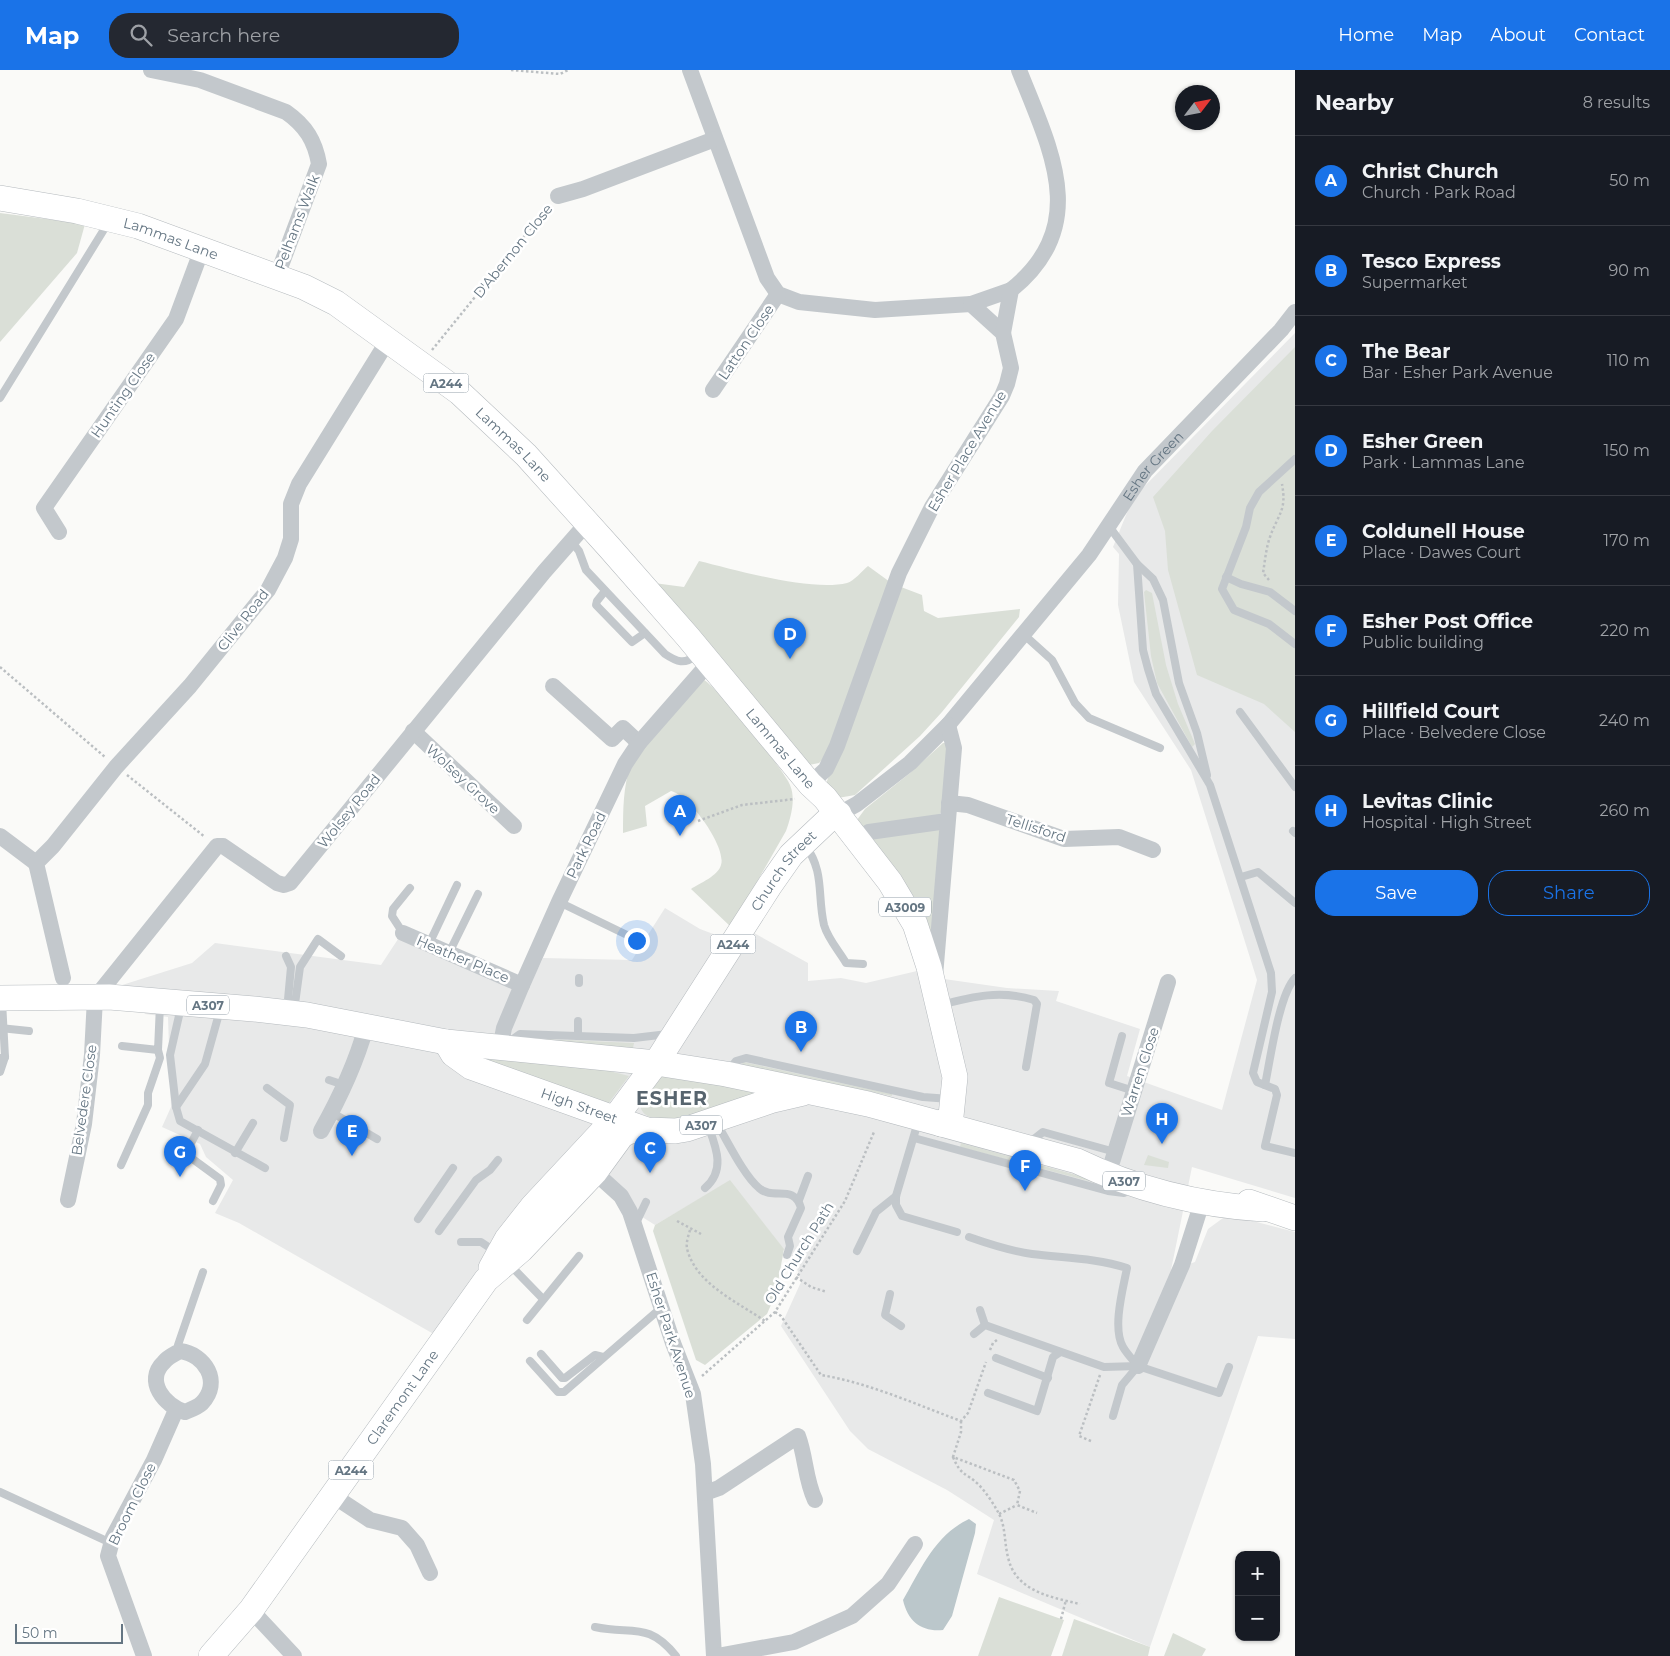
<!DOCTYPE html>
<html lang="en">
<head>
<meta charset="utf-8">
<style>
  body { margin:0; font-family:Montserrat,sans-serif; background:#242831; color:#f1f3f6 }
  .controls { position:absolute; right:15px; bottom:15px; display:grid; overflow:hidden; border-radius:10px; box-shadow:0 1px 4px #0004 }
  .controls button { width:45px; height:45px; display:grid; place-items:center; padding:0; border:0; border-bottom:1px solid #363941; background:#171b24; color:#f1f3f6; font:25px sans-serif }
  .compass { position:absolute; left:1175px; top:15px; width:45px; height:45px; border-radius:50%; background:#171b24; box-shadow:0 1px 4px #0004; rotate:58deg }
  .scale { position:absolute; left:15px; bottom:12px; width:108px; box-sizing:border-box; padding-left:5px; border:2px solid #657683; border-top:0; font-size:14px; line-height:18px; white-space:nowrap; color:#657683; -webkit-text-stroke:4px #fff; paint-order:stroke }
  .you { position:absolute; left:636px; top:870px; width:18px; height:18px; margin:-12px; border:4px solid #fff; border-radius:50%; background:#1a73e8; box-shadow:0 0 0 8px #1a73e833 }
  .badge { display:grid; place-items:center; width:32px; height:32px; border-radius:50%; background:#1a73e8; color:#fff; font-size:16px; font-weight:700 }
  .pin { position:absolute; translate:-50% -41px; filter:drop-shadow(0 1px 2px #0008) }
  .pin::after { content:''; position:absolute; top:26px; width:18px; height:15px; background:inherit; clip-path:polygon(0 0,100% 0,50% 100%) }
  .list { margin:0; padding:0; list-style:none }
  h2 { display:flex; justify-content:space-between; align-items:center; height:65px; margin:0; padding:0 20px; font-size:21px }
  h2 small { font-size:16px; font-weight:400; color:#9ea1a6 }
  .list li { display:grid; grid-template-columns:32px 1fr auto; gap:15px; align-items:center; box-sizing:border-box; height:90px; padding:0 20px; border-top:1px solid #363941 }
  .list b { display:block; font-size:19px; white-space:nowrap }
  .list p { margin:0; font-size:16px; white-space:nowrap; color:#9ea1a6 }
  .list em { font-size:16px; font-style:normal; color:#9ea1a6 }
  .actions { display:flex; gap:10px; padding:15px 20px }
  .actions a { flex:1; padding:11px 0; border:1px solid #1a73e8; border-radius:20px; text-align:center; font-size:18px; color:#1a73e8 }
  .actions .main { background:#1a73e8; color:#fff }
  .icon { flex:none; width:28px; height:28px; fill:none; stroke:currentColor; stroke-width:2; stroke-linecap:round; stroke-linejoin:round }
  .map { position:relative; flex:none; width:1295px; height:1586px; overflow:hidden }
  header { display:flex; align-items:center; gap:30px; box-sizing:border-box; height:70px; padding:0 25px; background:#1a73e8; color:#fff }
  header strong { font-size:24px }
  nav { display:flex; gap:28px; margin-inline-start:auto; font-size:18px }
  .search { width:350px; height:45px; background:#242831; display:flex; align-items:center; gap:12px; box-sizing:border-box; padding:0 18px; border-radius:20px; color:#9ea1a6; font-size:19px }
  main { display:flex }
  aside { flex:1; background:#171b24 }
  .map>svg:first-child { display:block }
  .built { fill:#e8e9e9 }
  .green { fill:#dadfd7 }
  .water { fill:#bbc7cb }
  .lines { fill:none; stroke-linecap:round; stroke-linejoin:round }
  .primary-casing { stroke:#b5babe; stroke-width:26 }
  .path { stroke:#bbbfc2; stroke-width:2.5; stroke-dasharray:2.5 2.5; stroke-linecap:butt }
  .lane { stroke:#c3c8cc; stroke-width:8 }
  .street { stroke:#c3c8cc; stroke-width:16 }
  .primary { stroke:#fff; stroke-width:25 }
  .labels { text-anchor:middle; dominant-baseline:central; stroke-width:5; stroke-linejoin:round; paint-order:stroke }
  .shield { fill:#fff; stroke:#939fa8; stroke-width:1 }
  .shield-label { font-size:12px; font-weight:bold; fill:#657683 }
  .street-label { font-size:14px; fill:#657683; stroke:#fff }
  .district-label { font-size:19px; font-weight:bold; letter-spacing:1px; fill:#57646e; stroke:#fff }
</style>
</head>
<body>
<header>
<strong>Map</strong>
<div class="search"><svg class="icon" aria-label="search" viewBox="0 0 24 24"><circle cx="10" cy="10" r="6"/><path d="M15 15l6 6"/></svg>Search here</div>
<nav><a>Home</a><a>Map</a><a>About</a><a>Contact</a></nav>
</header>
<main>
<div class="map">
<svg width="1295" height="1586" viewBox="0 0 1295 1586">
  <rect width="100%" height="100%" fill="#fafaf8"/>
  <path class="built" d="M 1295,263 L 1295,1128 L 1192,1097 L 1171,1200 L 1195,1192 L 1208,1159 L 1223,1148 L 1241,1148 L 1295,1162 L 1295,1269 L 1258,1266 L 1150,1577 L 977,1504 L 994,1450 L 947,1420 L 868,1379 L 850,1361 L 781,1256 L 801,1212 L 796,1195 L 730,1111 L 655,1155 L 623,1135 L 594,1112 L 494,1216 L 453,1275 L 239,1153 L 215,1143 L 233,1110 L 206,1087 L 200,1074 L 162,1057 L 171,1037 L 168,947 L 145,944 L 119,916 L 192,893 L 215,873 L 381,895 L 404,860 L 532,911 L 543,888 L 632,890 L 665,838 L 700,859 L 724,868 L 754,863 L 808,893 L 808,911 L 841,908 L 866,913 L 917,901 L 944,909 L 1007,918 L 1059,921 L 1056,931 L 1140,959 L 1127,1006 L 1222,1040 L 1257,910 L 1191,700 L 1134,612 L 1118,535 L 1119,484 L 1113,477 L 1133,428 Z"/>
  <g class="green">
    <path d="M 0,143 L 85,154 L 77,183 L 0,272 Z"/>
    <path d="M 1295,277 L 1295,662 L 1264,634 L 1197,605 L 1168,500 L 1165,461 L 1153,427 L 1212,361 Z"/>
    <path d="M 699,491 C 736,500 812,522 847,513 C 854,511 862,501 868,496 L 890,512 L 826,686 L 819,693 L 809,695 L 654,513 L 684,517 Z"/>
    <path d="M 901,517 L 922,525 L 924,541 L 938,548 L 1020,539 L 1019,547 L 942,642 L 920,666 L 855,725 L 838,728 L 826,716 L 827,711 Z"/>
    <path d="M 1146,520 L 1152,523 L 1166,595 L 1178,634 L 1195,674 L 1192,677 L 1157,613 L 1151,586 L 1144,522 Z"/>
    <path d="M 704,610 C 716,616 785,701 790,715 C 796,729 791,747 786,761 L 731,857 L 691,819 C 700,813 718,806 721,795 C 727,777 689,725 671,721 L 645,736 L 647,756 L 623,763 C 623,740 623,716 631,694 C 642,668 684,632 704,610 Z"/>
    <path d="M 943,673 L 947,673 L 942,741 L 939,745 L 864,760 L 857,750 L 865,739 L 910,703 Z"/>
    <path d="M 937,758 L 940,761 L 934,890 L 870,769 Z"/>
    <path d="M 523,968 L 634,973 L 633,978 L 615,978 Z"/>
    <path d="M 471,983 L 586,995 L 629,1006 L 608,1034 L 514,1003 Z"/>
    <path d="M 744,992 L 892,1024 L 892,1026 L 740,995 Z"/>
    <path d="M 665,1006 L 751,1018 L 755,1023 L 752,1027 C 733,1033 641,1070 640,1033 L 660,1007 Z"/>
    <path d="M 961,1073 L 1123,1118 L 1122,1120 L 960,1077 Z"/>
    <path d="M 1148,1085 L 1169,1092 L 1168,1098 L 1144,1095 Z"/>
    <path d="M 730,1110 L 784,1179 L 776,1223 L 767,1244 L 705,1295 L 696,1290 L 653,1161 L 655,1155 Z"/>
    <path d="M 999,1527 L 1064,1550 L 1051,1586 L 978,1586 Z"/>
    <path d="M 1074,1549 L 1150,1577 L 1148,1586 L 1062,1586 Z"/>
    <path d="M 1173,1563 L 1206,1579 L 1202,1586 L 1164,1586 Z"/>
  </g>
  <path class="water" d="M 969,1449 L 976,1454 L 975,1463 L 952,1546 L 943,1560 C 922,1562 908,1552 903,1530 C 921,1499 935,1465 969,1449 Z"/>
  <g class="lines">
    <g class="primary-casing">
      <g id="primary">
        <path id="s2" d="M 0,128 L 77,141 L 138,156 L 304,217 L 336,233 L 459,322 L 526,385 L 609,477 L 688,567 L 810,714 L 825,728 L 890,812 L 915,854 L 929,897 L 955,1007 L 951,1046 L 941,1054"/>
        <path d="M 0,928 L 109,927 L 254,939 L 307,945 L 446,972 L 656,993 L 726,1004 L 868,1034 L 1077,1091 C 1135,1119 1200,1135 1263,1139"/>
        <path id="s3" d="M 446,972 L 453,984 L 471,997 L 647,1060 L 675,1061 L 687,1059 L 773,1030 L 803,1023"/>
        <path d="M 1249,1132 L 1295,1148"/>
        <path id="s4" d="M 491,1198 L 507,1169 L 533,1136 L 615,1048 L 656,993 L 770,815 L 791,785 L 828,750 L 839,744"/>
        <path id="s5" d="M 211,1586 L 251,1540 L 486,1210 L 521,1180 L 595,1102 L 622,1065 L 630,1061 L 647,1060"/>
      </g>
    </g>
    <g class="path">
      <path d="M 511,0 L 560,4 L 568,0"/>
      <path d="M 432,280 L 548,137"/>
      <path d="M 1269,510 L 1263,503 C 1265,491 1266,478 1270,467 C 1278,444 1287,441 1282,414"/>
      <path d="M 0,597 L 105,687"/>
      <path d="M 127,705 L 205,767"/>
      <path d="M 698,751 L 742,735 L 795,729"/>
      <path d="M 677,1151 L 701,1164"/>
      <path d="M 690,1160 C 688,1167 685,1175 688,1182 C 698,1215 739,1233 765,1251"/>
      <path d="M 796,1207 L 811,1217 L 827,1222"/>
      <path d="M 775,1242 L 781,1246 L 821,1305 C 869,1313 915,1334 961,1351 L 968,1343 L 986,1292"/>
      <path d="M 990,1280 L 993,1273 L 997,1270"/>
      <path d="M 702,1306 L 775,1242 L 845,1131 L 874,1062"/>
      <path d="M 961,1351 L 961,1362 L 953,1387 L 1014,1410 L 1020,1421 L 1017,1435 L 1037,1443"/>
      <path d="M 1091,1371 L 1079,1366 L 1100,1305"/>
      <path d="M 953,1387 C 961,1406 965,1402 978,1414 C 986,1422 993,1433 998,1442 C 1006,1456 1004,1472 1008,1487 C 1015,1521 1050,1527 1080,1534"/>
      <path d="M 999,1444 L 1017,1435"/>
      <path d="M 1061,1549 L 1066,1530"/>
    </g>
    <g class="lane">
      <path d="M 0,328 L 108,153"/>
      <path d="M 1295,389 L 1259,422 L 1250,438 L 1246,457 L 1222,519 L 1234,540 L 1269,554 L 1295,574"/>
      <path d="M 1108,455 L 1137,494 L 1143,580 L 1148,599 L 1156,624 L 1210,715 L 1271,903 L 1272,922 L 1253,1003 L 1257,1012 L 1275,1019 L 1277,1025 L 1265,1076 L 1295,1083"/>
      <path d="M 571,471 L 579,481 L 586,500 L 665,584 C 677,592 684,595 697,585"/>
      <path d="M 1137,494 L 1153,509 L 1163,530 L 1179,613 L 1197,663 L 1207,705"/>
      <path d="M 1226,507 L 1241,514 L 1270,522 L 1295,541"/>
      <path d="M 605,521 L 597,531 L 596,535 L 632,572 L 645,563"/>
      <path d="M 1022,563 L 1052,590 L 1075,633 L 1089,648 L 1160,678"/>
      <path d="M 1240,642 L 1295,717"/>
      <path d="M 1293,761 L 1295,763"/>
      <path d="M 805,775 C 825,802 817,825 824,855 C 828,869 839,881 846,893 L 863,894"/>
      <path d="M 1241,807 L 1258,802 L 1295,833"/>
      <path d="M 559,832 L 627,865 L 634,867 L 640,863"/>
      <path d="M 403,863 L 392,846 L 393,839 L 410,818"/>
      <path d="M 429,874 L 457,815"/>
      <path d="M 449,883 L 478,824"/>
      <path d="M 286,886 L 291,897 L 287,940"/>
      <path d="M 579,913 L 579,908"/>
      <path d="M 941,935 C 974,926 1001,920 1034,930 L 1037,934 L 1026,997"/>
      <path d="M 181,937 L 170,985 L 176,1037 L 180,1051 L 265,1098"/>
      <path d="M 294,941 L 300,897 L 318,869 L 341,886"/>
      <path d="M 0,958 L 29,961"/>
      <path d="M 578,965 L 578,951"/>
      <path d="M 1122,966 L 1109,1013 L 1134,1021"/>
      <path d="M 509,972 L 520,964 L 634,968 L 668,964"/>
      <path d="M 122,976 L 158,980 L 160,935"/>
      <path d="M 0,988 L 5,987 L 2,931"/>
      <path d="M 729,1000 L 736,991 L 746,988 L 923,1027 L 950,1029"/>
      <path d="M 0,1002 L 5,987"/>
      <path d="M 329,1010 L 344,1015"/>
      <path d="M 1265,1015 C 1270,991 1279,924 1295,908"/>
      <path d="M 267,1018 L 290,1035 L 284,1068"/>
      <path d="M 176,1037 L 205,994 L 220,940"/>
      <path d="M 331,1042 L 377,1069"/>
      <path d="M 716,1052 C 727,1070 744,1106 759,1118 C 773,1131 794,1113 801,1138 L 788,1167 L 790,1176 L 787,1185"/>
      <path d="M 918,1052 L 896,1126 L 896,1135 L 902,1146 L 957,1162"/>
      <path d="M 198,1060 L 188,1079 L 190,1087 L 220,1109 L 221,1115 L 213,1131"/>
      <path d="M 914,1068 L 1108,1121 L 1124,1123 L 1128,1120"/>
      <path d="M 1029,1073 L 1043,1062 L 1115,1082"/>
      <path d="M 235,1083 L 253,1053"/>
      <path d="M 121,1095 L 148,1035 L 148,1023 L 160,988 L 158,980"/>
      <path d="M 705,1118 C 726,1100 716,1077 708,1055"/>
      <path d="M 799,1130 L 808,1106"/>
      <path d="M 418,1149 L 453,1098"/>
      <path d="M 636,1153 L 646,1132"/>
      <path d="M 439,1161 L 476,1110 L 490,1100 L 498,1090"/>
      <path d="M 969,1167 C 989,1174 1010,1181 1032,1184 C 1064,1188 1096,1188 1127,1198 C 1123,1219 1112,1258 1123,1277 C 1127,1284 1133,1290 1138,1296"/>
      <path d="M 461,1172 L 481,1172 L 496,1182"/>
      <path d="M 857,1181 L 876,1142 L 896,1126"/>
      <path d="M 510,1195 L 543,1229"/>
      <path d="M 890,1224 L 885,1245 L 901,1256"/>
      <path d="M 980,1240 L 985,1255"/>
      <path d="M 527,1250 L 579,1186"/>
      <path d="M 974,1264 L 985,1255 L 1104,1297 L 1138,1296 L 1219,1323 L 1229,1297"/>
      <path d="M 180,1281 L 178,1275 L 203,1202"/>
      <path d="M 541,1284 L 562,1308 L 565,1308 L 595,1285 L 603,1287"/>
      <path d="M 996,1288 L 1048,1308"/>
      <path d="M 530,1291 L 558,1322 L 564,1322 L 661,1238"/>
      <path d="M 988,1323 L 1037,1341 L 1053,1287 L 1059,1283"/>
      <path d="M 1113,1346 L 1122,1315 L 1138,1296"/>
      <path d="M 0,1422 L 111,1473"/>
      <path d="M 595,1557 C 632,1565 648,1551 676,1586"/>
    </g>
    <g class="street">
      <path d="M 151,0 L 200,10 L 286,42 C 306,56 315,71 319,94 L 277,206"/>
      <path d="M 690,0 L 767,208 L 778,224 L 799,232 L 875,240 L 971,234 L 1003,263 L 1011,298 L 1007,314 L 1002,326 L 932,437 L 899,503 L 837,676 L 826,699 L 810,714"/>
      <path d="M 558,126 L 583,119 L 715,69"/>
      <path d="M 971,234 L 1011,220"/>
      <path d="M 1003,263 L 1011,220 C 1092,155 1050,79 1019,0"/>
      <path d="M 713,320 L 778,224"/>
      <path d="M 59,462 L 44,438 L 176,249 L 202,179"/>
      <path d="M 553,616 L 612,669 L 623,658 L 639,673"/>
      <path d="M 413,661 L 514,756"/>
      <path d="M 949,733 L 968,735 L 1064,769 L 1119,767 L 1153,780"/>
      <path id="s1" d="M 839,744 L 857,734 L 910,693 L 948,655 L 1089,485 L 1145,401 L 1281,260 L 1295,242"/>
      <path d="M 0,766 L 36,793"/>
      <path d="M 857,769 L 869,762 L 947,751"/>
      <path d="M 403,863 L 522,915"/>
      <path d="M 935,906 L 954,678 L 948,655"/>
      <path d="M 63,908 L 36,793 L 53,776 L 116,697 L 190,616 L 268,520 L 285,488 L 291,469 L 291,434 L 299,414 L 387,272"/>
      <path d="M 500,979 L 504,958 L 522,915 L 559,832 L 625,694 L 639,673 L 709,593"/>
      <path d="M 321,1061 C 339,1029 356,993 366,957"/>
      <path d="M 1112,1092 L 1168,912"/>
      <path d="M 589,1097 L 621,1126 L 630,1142 L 673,1273 L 693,1324 L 703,1394 L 714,1586"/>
      <path d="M 68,1130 L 84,1054 L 92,985 L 95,928 L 217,776 L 223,776 L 277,813 L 284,815 L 290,813 L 544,502 L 587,453"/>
      <path d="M 180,1281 C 205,1284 222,1312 202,1333 C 198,1337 190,1340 185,1342 C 165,1336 144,1311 164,1292 C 168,1287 175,1284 180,1281 Z"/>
      <path d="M 1138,1296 L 1182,1195 L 1202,1132"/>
      <path d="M 705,1423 L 719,1418 L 798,1366 C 806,1387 805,1409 815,1430"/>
      <path d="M 332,1425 L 370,1450 L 402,1458 L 417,1475 L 430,1503"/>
      <path d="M 251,1540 L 294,1586"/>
      <path d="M 144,1586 L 108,1486 L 113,1467 L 154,1390 L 176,1340"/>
      <path d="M 717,1586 L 794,1572 L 852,1546 L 888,1514 L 915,1474"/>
    </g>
    <use href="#primary" class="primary"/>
  </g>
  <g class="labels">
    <g class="shield">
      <rect x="423.5" y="303.5" width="45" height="19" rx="4"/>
      <rect x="879" y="827.5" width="52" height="19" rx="4"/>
      <rect x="710.5" y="864.5" width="45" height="19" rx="4"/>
      <rect x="187" y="925.5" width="42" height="19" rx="4"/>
      <rect x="680" y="1045.5" width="42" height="19" rx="4"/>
      <rect x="1103" y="1101.5" width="42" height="19" rx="4"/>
      <rect x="328.5" y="1390.5" width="45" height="19" rx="4"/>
    </g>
    <g class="shield-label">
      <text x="446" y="313">A244</text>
      <text x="905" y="837">A3009</text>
      <text x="733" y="874">A244</text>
      <text x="208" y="935">A307</text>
      <text x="701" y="1055">A307</text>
      <text x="1124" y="1111">A307</text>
      <text x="351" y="1400">A244</text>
    </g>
    <g class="street-label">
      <text transform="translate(297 152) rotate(-69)">Pelhams Walk</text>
      <text stroke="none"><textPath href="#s2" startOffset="176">Lammas Lane</textPath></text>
      <text transform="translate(513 181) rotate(-51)">D'Abernon Close</text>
      <text transform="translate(746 272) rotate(-56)">Latton Close</text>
      <text transform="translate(123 325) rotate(-55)">Hunting Close</text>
      <text stroke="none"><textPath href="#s2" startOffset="581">Lammas Lane</textPath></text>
      <text transform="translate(967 381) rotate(-59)">Esher Place Avenue</text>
      <text stroke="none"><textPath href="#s1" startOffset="472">Esher Green</textPath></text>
      <text transform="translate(243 550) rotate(-52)">Clive Road</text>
      <text stroke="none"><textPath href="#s2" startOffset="986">Lammas Lane</textPath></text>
      <text transform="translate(463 709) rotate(43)">Wolsey Grove</text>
      <text transform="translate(349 741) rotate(-51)">Wolsey Road</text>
      <text transform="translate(1036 758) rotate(18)">Tellisford</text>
      <text transform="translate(586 775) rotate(-64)">Park Road</text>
      <text stroke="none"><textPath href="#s4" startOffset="495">Church Street</textPath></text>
      <text transform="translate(463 889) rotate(23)">Heather Place</text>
      <text transform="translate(1140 1002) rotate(-72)">Warren Close</text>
      <text transform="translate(84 1030) rotate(-82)">Belvedere Close</text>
      <text stroke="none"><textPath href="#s3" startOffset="151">High Street</textPath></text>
      <text transform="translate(799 1183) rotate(-58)">Old Church Path</text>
      <text transform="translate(671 1265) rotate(72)">Esher Park Avenue</text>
      <text stroke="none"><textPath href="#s5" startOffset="322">Claremont Lane</textPath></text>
      <text transform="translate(132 1434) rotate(-64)">Broom Close</text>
    </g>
    <g class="district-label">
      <text x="672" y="1028">ESHER</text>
    </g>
  </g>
</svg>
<div class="controls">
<button>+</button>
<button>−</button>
</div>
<svg class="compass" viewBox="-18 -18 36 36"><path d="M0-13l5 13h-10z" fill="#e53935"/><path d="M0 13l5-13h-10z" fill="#9ea1a6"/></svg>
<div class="scale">50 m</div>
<div class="you"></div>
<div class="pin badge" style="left:680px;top:766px">A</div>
<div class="pin badge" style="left:801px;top:982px">B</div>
<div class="pin badge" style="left:650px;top:1103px">C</div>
<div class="pin badge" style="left:790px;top:589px">D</div>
<div class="pin badge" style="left:352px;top:1086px">E</div>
<div class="pin badge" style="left:1025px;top:1121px">F</div>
<div class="pin badge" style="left:180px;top:1107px">G</div>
<div class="pin badge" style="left:1162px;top:1074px">H</div>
</div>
<aside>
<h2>Nearby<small>8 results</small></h2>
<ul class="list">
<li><span class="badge">A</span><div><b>Christ Church</b><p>Church · Park Road</p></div><em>50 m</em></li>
<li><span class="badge">B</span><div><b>Tesco Express</b><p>Supermarket</p></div><em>90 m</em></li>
<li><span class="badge">C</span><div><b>The Bear</b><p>Bar · Esher Park Avenue</p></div><em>110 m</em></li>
<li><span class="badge">D</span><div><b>Esher Green</b><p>Park · Lammas Lane</p></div><em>150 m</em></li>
<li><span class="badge">E</span><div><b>Coldunell House</b><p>Place · Dawes Court</p></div><em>170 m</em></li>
<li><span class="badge">F</span><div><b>Esher Post Office</b><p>Public building</p></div><em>220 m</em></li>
<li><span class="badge">G</span><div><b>Hillfield Court</b><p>Place · Belvedere Close</p></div><em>240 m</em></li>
<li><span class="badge">H</span><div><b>Levitas Clinic</b><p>Hospital · High Street</p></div><em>260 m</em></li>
</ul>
<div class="actions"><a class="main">Save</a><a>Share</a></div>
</aside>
</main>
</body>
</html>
